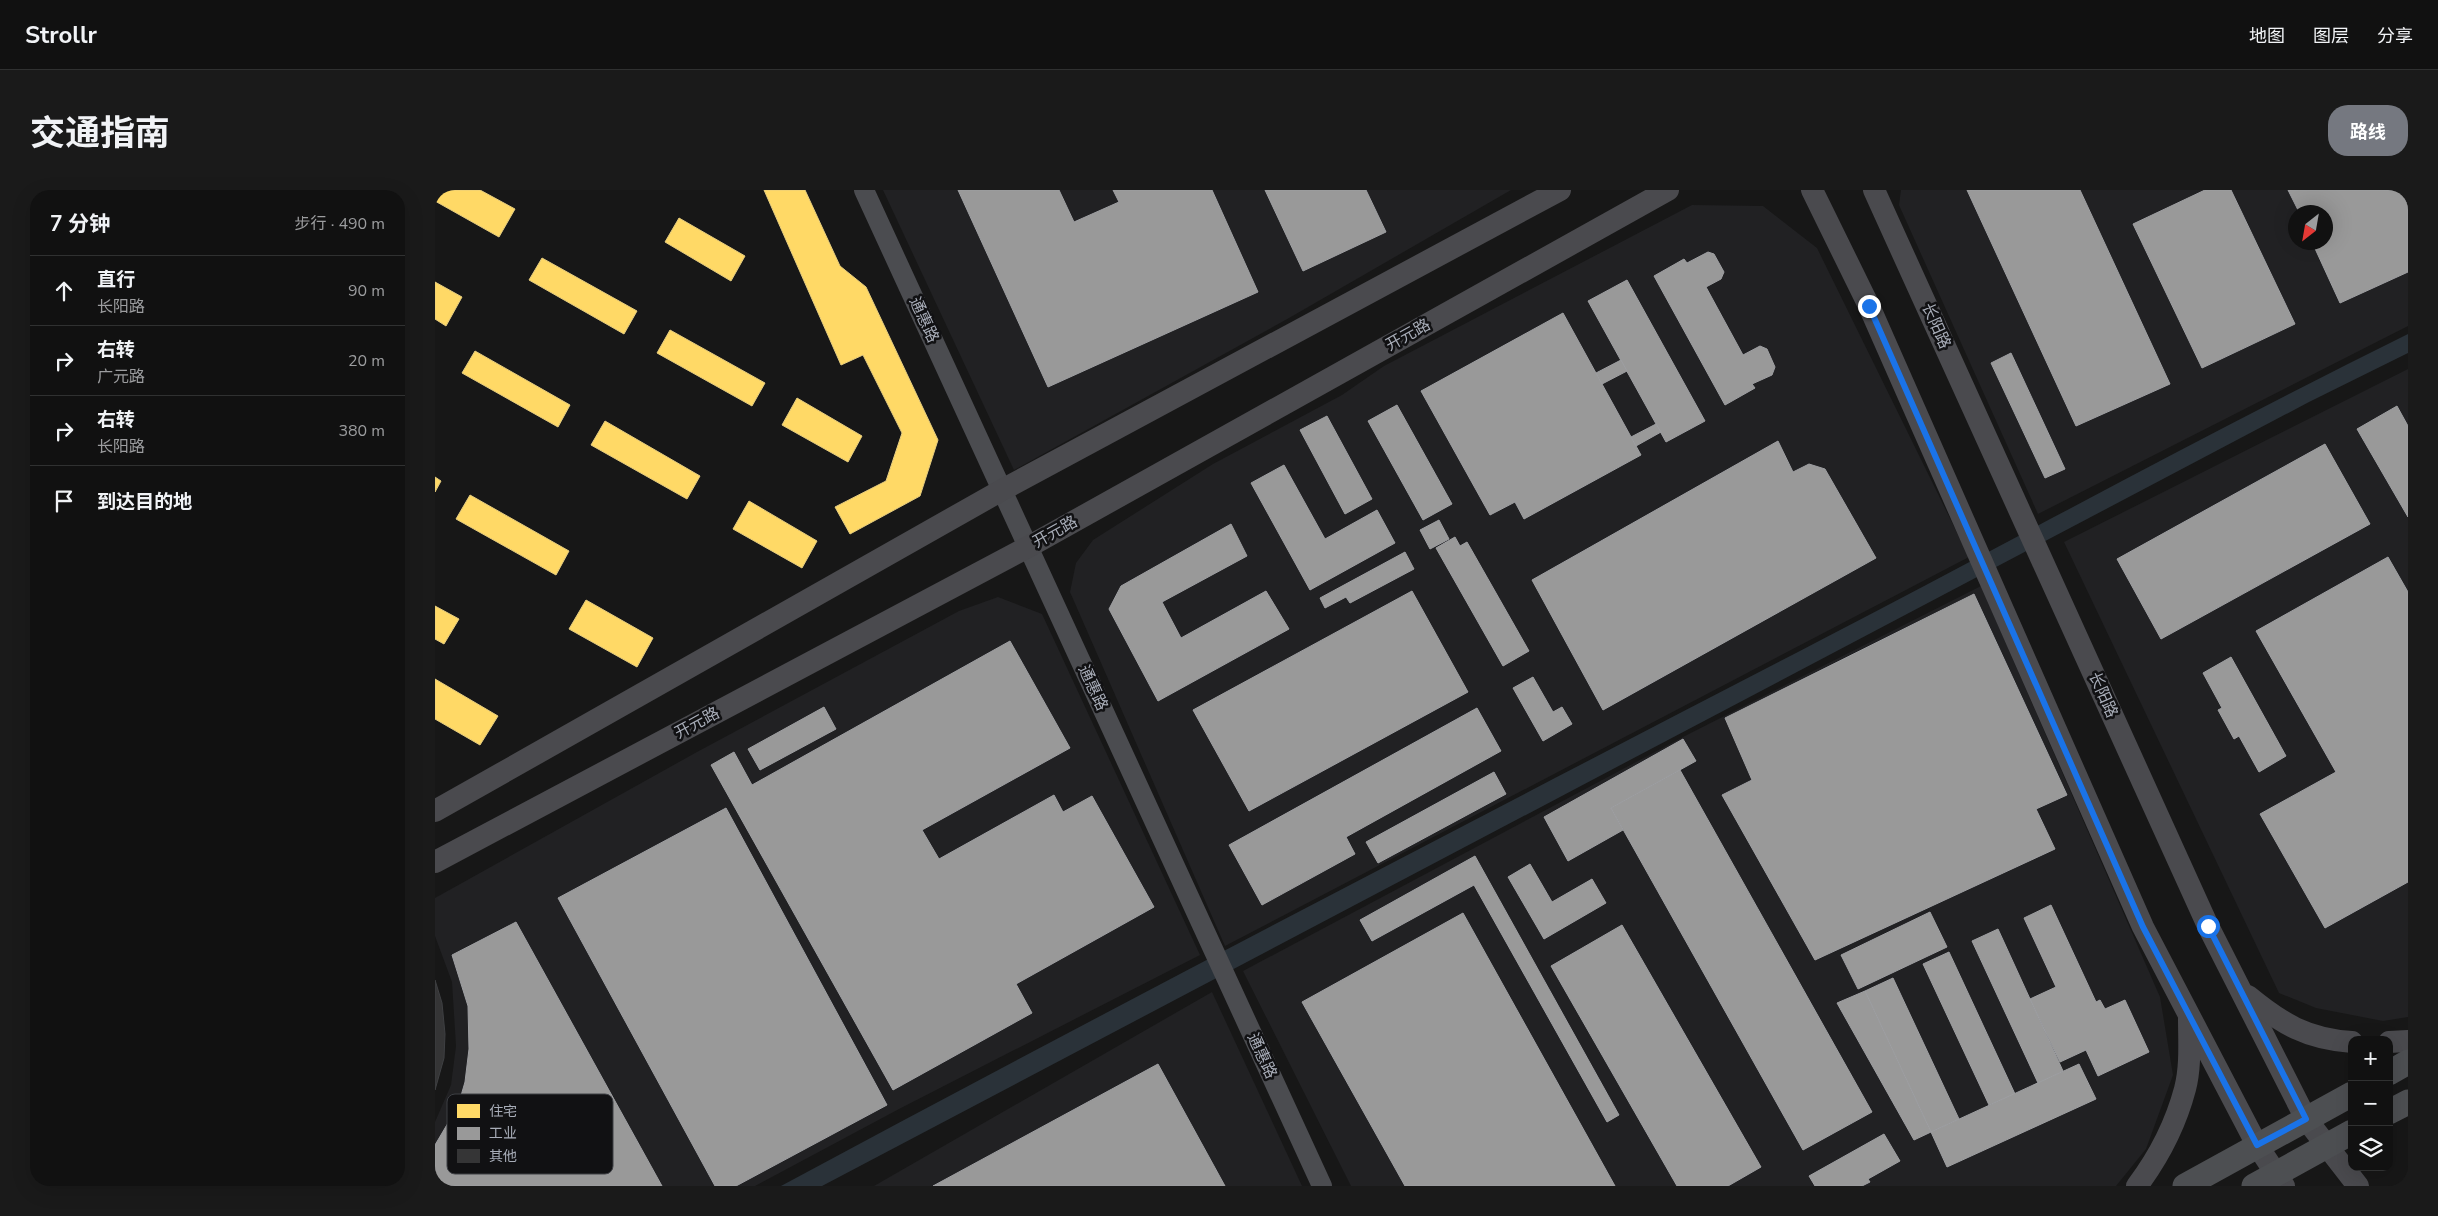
<!DOCTYPE html>
<html lang="zh">
<head>
<meta charset="utf-8">
<style>
  body { margin:0; font-family:"Nunito Sans","Noto Sans SC",sans-serif; background:#1a1a1a; color:#f1f3f6 }
  .controls { position:absolute; right:15px; bottom:15px; display:grid; overflow:hidden; border-radius:10px; box-shadow:0 5px 20px #0002 }
  .controls button { width:45px; height:45px; display:grid; place-items:center; padding:0; border:0; border-bottom:1px solid #303131; background:#111; color:#f1f3f6; font:25px sans-serif }
  .compass { position:absolute; left:1853px; top:15px; width:45px; height:45px; border-radius:50%; background:#111; box-shadow:0 5px 20px #0002; rotate:211deg }
  .stop { position:absolute; width:15px; height:15px; margin:-11px; border:4px solid #1a73e8; border-radius:50%; background:#fff }
  .stop.end { background:#1a73e8; border-color:#fff; box-shadow:0 1px 5px #0008 }
  .list { margin:0; padding:0; list-style:none }
  h2 { display:flex; justify-content:space-between; align-items:center; height:65px; margin:0; padding:0 20px; font-size:21px }
  h2 small { font-size:16px; font-weight:400; color:#9c9d9f }
  .list li { display:grid; grid-template-columns:32px 1fr auto; gap:15px; align-items:center; box-sizing:border-box; height:70px; padding:0 20px; border-top:1px solid #303131 }
  .list b { display:block; font-size:19px; white-space:nowrap }
  .list p { margin:0; font-size:16px; white-space:nowrap; color:#9c9d9f }
  .list em { font-size:16px; font-style:normal; color:#9c9d9f }
  .icon { flex:none; width:28px; height:28px; fill:none; stroke:currentColor; stroke-width:2; stroke-linecap:round; stroke-linejoin:round }
  .map { position:relative; flex:none; width:1973px; height:996px; overflow:hidden; border-radius:20px }
  header { display:flex; align-items:center; gap:30px; box-sizing:border-box; height:70px; padding:0 25px; background:#111; border-bottom:1px solid #303131 }
  header strong { font-size:24px }
  nav { display:flex; gap:28px; margin-inline-start:auto; font-size:18px }
  .intro { display:flex; align-items:center; justify-content:space-between; box-sizing:border-box; height:120px; padding:0 30px }
  h1 { margin:0; font-size:35px }
  .button { padding:12px 22px; border-radius:20px; background:#757880; color:#fff; font-size:18px; font-weight:700 }
  main { display:flex; gap:30px; padding:0 30px }
  aside { flex:1; background:#111; border-radius:20px; box-shadow:0 5px 20px #0002 }
  .map>svg:first-child { display:block }
  .built { fill:#212123; fill-rule:evenodd }
  .water { fill:#2a3239 }
  .homes { fill:#ffd966; stroke:#e5cc7f }
  .industry { fill:#999; stroke:#9e9fa2 }
  .building { fill:#353536; stroke:#3f4043 }
  .lines { fill:none; stroke-linecap:round; stroke-linejoin:round }
  .tertiary { stroke:#4b4c50; stroke-width:20 }
  .secondary { stroke:#4a4a4e; stroke-width:22 }
  .primary { stroke:#4d4f52; stroke-width:25 }
  .route { stroke:#1a73e8; stroke-width:6 }
  .labels { text-anchor:middle; dominant-baseline:central; stroke-width:5; stroke-linejoin:round; paint-order:stroke }
  .street-label { font-size:16px; fill:#a8adb8; stroke:#111113 }
  .key { fill:#111113; stroke:#3e4045; stroke-width:1 }
  .key-label { font-size:14px; fill:#a8adb8 }
</style>
</head>
<body>
<header>
<strong>Strollr</strong>
<nav><a>地图</a><a>图层</a><a>分享</a></nav>
</header>
<div class="intro"><h1>交通指南</h1><a class="button">路线</a></div>
<main>
<aside>
<h2>7 分钟<small>步行 · 490 m</small></h2>
<ul class="list">
<li><svg class="icon" aria-label="ahead" viewBox="0 0 24 24"><path d="M12 20V5M6 11l6-6 6 6"/></svg><div><b>直行</b><p>长阳路</p></div><em>90 m</em></li>
<li><svg class="icon" aria-label="right" viewBox="0 0 24 24"><path d="M7 20v-9h11M14 6l5 5-5 5"/></svg><div><b>右转</b><p>广元路</p></div><em>20 m</em></li>
<li><svg class="icon" aria-label="right" viewBox="0 0 24 24"><path d="M7 20v-9h11M14 6l5 5-5 5"/></svg><div><b>右转</b><p>长阳路</p></div><em>380 m</em></li>
<li><svg class="icon" aria-label="arrive" viewBox="0 0 24 24"><path d="M6 21V4h12l-3 4 3 4H6"/></svg><div><b>到达目的地</b></div></li>
</ul>
</aside>
<div class="map">
<svg width="1973" height="996" viewBox="0 0 1973 996">
  <rect width="100%" height="100%" fill="#171717"/>
  <g class="built">
    <path d="M 448,0 L 1076,0 L 854,128 L 579,280 Z"/>
    <path d="M 1466,0 L 1973,0 L 1973,136 L 1603,324 L 1464,15 ZM 1860,22 L 1890,22 L 1890,52 L 1860,52 Z"/>
    <path d="M 1257,15 L 1328,16 L 1382,58 L 1534,367 L 790,756 L 635,402 L 641,373 L 658,350 L 778,274 L 907,205 L 949,176 Z"/>
    <path d="M 1973,179 L 1973,827 L 1948,831 L 1881,818 L 1844,803 L 1629,352 Z"/>
    <path d="M 1546,396 L 1725,807 L 1738,885 L 1711,959 L 1681,996 L 916,996 L 808,781 L 1250,546 Z"/>
    <path d="M 563,407 L 607,424 L 765,765 L 464,919 L 320,996 L 0,996 L 0,932 L 16,895 L 21,856 L 17,792 L 0,746 L 0,708 L 262,562 L 524,421 Z"/>
    <path d="M 777,802 L 867,996 L 439,996 Z"/>
  </g>
  <path class="water" d="M 1973,144 L 1973,163 L 1874,212 L 387,996 L 346,996 C 690,811 1037,631 1384,451 C 1580,349 1775,242 1973,144 Z"/>
  <g class="homes">
    <path d="M 0,0 L 45,0 L 80,19 L 64,47 L 0,11 Z"/>
    <path d="M 329,0 L 370,0 L 405,76 L 431,97 L 503,250 L 485,306 L 415,344 L 400,317 L 451,291 L 467,243 L 428,165 L 406,175 Z"/>
    <path d="M 244,28 L 310,66 L 296,91 L 230,52 Z"/>
    <path d="M 107,68 L 202,121 L 189,144 L 94,90 Z"/>
    <path d="M 0,92 L 27,107 L 11,136 L 0,129 Z"/>
    <path d="M 235,140 L 330,193 L 317,216 L 222,163 Z"/>
    <path d="M 40,161 L 135,215 L 123,237 L 27,183 Z"/>
    <path d="M 362,208 L 427,246 L 413,272 L 347,235 Z"/>
    <path d="M 170,231 L 265,286 L 252,309 L 156,255 Z"/>
    <path d="M 0,287 L 6,291 L 0,302 Z"/>
    <path d="M 35,305 L 134,361 L 121,385 L 21,329 Z"/>
    <path d="M 314,311 L 382,351 L 367,378 L 298,339 Z"/>
    <path d="M 151,410 L 218,448 L 202,477 L 134,439 Z"/>
    <path d="M 0,416 L 24,429 L 9,454 L 0,449 Z"/>
    <path d="M 0,489 L 63,526 L 45,555 L 0,529 Z"/>
  </g>
  <g class="industry">
    <path d="M 523,0 L 624,0 L 639,32 L 684,12 L 678,0 L 777,0 L 823,102 L 613,197 Z"/>
    <path d="M 830,0 L 931,0 L 951,42 L 868,81 Z"/>
    <path d="M 1532,0 L 1645,0 L 1735,194 L 1641,236 Z"/>
    <path d="M 1770,0 L 1796,0 L 1860,134 L 1767,178 L 1698,34 Z"/>
    <path d="M 1853,0 L 1966,0 L 1973,15 L 1973,82 L 1905,113 L 1877,52 L 1890,52 L 1890,22 L 1864,22 Z"/>
    <path d="M 1273,62 L 1279,64 L 1289,82 L 1286,89 L 1271,97 L 1308,165 L 1325,156 L 1332,159 L 1340,177 L 1337,185 L 1317,194 L 1320,198 L 1290,215 L 1219,86 L 1249,69 L 1252,73 Z"/>
    <path d="M 1192,90 L 1270,231 L 1231,252 L 1153,111 Z"/>
    <path d="M 1128,123 L 1206,265 L 1089,329 L 1080,312 L 1055,325 L 986,201 Z"/>
    <path d="M 1576,163 L 1630,279 L 1610,288 L 1556,173 Z"/>
    <path d="M 1186,170 L 1192,181 L 1167,194 L 1161,183 Z"/>
    <path d="M 962,215 L 1017,314 L 988,330 L 933,231 Z"/>
    <path d="M 1962,216 L 1973,236 L 1973,327 L 1922,239 Z"/>
    <path d="M 892,226 L 937,309 L 910,324 L 865,240 Z"/>
    <path d="M 1221,234 L 1226,242 L 1201,256 L 1196,247 Z"/>
    <path d="M 1343,251 L 1358,282 L 1374,274 L 1390,279 L 1441,368 L 1168,520 L 1097,390 Z"/>
    <path d="M 1890,254 L 1935,334 L 1726,449 L 1682,369 Z"/>
    <path d="M 849,275 L 890,349 L 942,320 L 960,353 L 875,400 L 816,293 Z"/>
    <path d="M 1004,330 L 1014,349 L 995,359 L 985,340 Z"/>
    <path d="M 796,334 L 812,366 L 727,412 L 746,448 L 831,401 L 854,439 L 723,511 L 674,419 L 686,396 Z"/>
    <path d="M 1020,347 L 1025,356 L 1032,352 L 1094,461 L 1068,476 L 1001,358 Z"/>
    <path d="M 970,362 L 979,379 L 915,413 L 911,407 L 890,418 L 885,408 Z"/>
    <path d="M 1953,367 L 1973,402 L 1973,692 L 1890,738 L 1825,624 L 1901,582 L 1821,441 Z"/>
    <path d="M 977,401 L 1033,502 L 814,621 L 758,520 Z"/>
    <path d="M 1539,404 L 1632,605 L 1601,619 L 1620,659 L 1380,770 L 1287,605 L 1317,590 L 1290,528 Z"/>
    <path d="M 575,451 L 635,558 L 487,640 L 504,669 L 619,605 L 628,622 L 657,606 L 719,717 L 581,794 L 597,823 L 458,900 L 276,575 L 299,562 L 317,595 Z"/>
    <path d="M 1796,467 L 1851,566 L 1824,582 L 1804,546 L 1799,549 L 1783,520 L 1787,518 L 1768,483 Z"/>
    <path d="M 1098,487 L 1118,522 L 1127,517 L 1137,534 L 1108,551 L 1078,498 Z"/>
    <path d="M 389,517 L 401,539 L 325,580 L 313,559 Z"/>
    <path d="M 1042,518 L 1066,561 L 911,647 L 920,664 L 827,715 L 794,655 Z"/>
    <path d="M 1248,549 L 1261,571 L 1176,618 L 1188,640 L 1133,671 L 1109,627 Z"/>
    <path d="M 1245,580 L 1437,922 L 1368,960 L 1176,618 Z"/>
    <path d="M 1059,582 L 1071,604 L 943,673 L 931,652 Z"/>
    <path d="M 291,618 L 452,915 L 301,996 L 280,996 L 123,708 Z"/>
    <path d="M 1040,666 L 1184,925 L 1172,932 L 1039,695 L 937,751 L 925,730 Z"/>
    <path d="M 1095,674 L 1117,712 L 1157,689 L 1171,713 L 1109,749 L 1073,687 Z"/>
    <path d="M 1616,715 L 1661,812 L 1665,810 L 1670,819 L 1690,810 L 1714,862 L 1663,886 L 1651,860 L 1625,872 L 1595,809 L 1621,797 L 1589,728 Z"/>
    <path d="M 1495,722 L 1512,757 L 1423,799 L 1406,765 Z"/>
    <path d="M 1028,723 L 1180,996 L 970,996 L 867,812 Z"/>
    <path d="M 81,732 L 227,996 L 0,996 L 0,955 L 23,916 L 30,892 L 34,859 L 33,816 L 17,765 Z"/>
    <path d="M 1187,735 L 1326,977 L 1293,996 L 1242,996 L 1116,776 Z"/>
    <path d="M 1563,739 L 1628,881 L 1603,893 L 1537,751 Z"/>
    <path d="M 1514,762 L 1580,904 L 1554,915 L 1488,774 Z"/>
    <path d="M 1458,788 L 1524,929 L 1496,942 L 1430,801 Z"/>
    <path d="M 1430,801 L 1496,942 L 1479,950 L 1402,813 Z"/>
    <path d="M 723,874 L 790,996 L 498,996 Z"/>
    <path d="M 1644,874 L 1661,909 L 1512,977 L 1496,942 Z"/>
    <path d="M 1449,944 L 1465,971 L 1433,989 L 1435,992 L 1427,996 L 1380,996 L 1374,986 Z"/>
  </g>
  <path class="building" d="M 0,790 L 7,813 L 10,844 L 9,868 L 0,900 Z"/>
  <g class="lines">
    <path class="tertiary" d="M 429,0 L 887,996"/>
    <g class="secondary">
      <path d="M 1377,0 L 1434,116 L 1708,737 L 1822,955 L 1849,996"/>
      <path d="M 1439,0 L 1773,736 L 1871,929 L 1923,996"/>
      <path d="M 0,621 L 567,300 L 1125,0"/>
      <path d="M 0,672 L 593,357 L 1233,0"/>
      <path d="M 1813,806 C 1847,834 1872,849 1917,852"/>
      <path d="M 1954,852 L 1973,851"/>
      <path d="M 1702,996 C 1723,968 1741,933 1750,899 C 1756,876 1754,851 1754,829"/>
    </g>
    <g class="primary">
      <path d="M 1954,883 L 1973,872"/>
      <path d="M 1954,922 L 1973,912"/>
      <path d="M 1750,996 L 1917,904"/>
      <path d="M 1819,996 L 1917,942"/>
    </g>
  </g>
  <g class="lines">
    <path class="route" d="M 1434,116 L 1708,737 L 1822,955 L 1871,929 L 1773,736"/>
  </g>
  <g class="labels">
    <g class="street-label">
      <text transform="translate(489 130) rotate(65)">通惠路</text>
      <text transform="translate(1501 136) rotate(66)">长阳路</text>
      <text transform="translate(973 145) rotate(-29)">开元路</text>
      <text transform="translate(620 342) rotate(-29)">开元路</text>
      <text transform="translate(658 498) rotate(65)">通惠路</text>
      <text transform="translate(1668 505) rotate(66)">长阳路</text>
      <text transform="translate(262 533) rotate(-28)">开元路</text>
      <text transform="translate(827 866) rotate(65)">通惠路</text>
    </g>
  </g>
  <rect x="12" y="904" width="166" height="80" rx="8" class="key"/>
  <rect x="22" y="914" width="23" height="14" fill="#ffd966"/>
  <rect x="22" y="937" width="23" height="13" fill="#999"/>
  <rect x="22" y="959" width="23" height="14" fill="#353536"/>
  <g class="key-label">
    <text x="54" y="926">住宅</text>
    <text x="54" y="948">工业</text>
    <text x="54" y="971">其他</text>
  </g>
</svg>
<div class="controls">
<button>+</button>
<button>−</button>
<button><svg class="icon" aria-label="layers" viewBox="0 0 24 24"><path d="M12 4l9 5-9 5-9-5zM3 14l9 5 9-5"/></svg></button>
</div>
<svg class="compass" viewBox="-18 -18 36 36"><path d="M0-13l5 13h-10z" fill="#e53935"/><path d="M0 13l5-13h-10z" fill="#9c9d9f"/></svg>
<div class="stop" style="left:1773px;top:736px"></div>
<div class="stop end" style="left:1434px;top:116px"></div>
</div>
</main>
</body>
</html>
